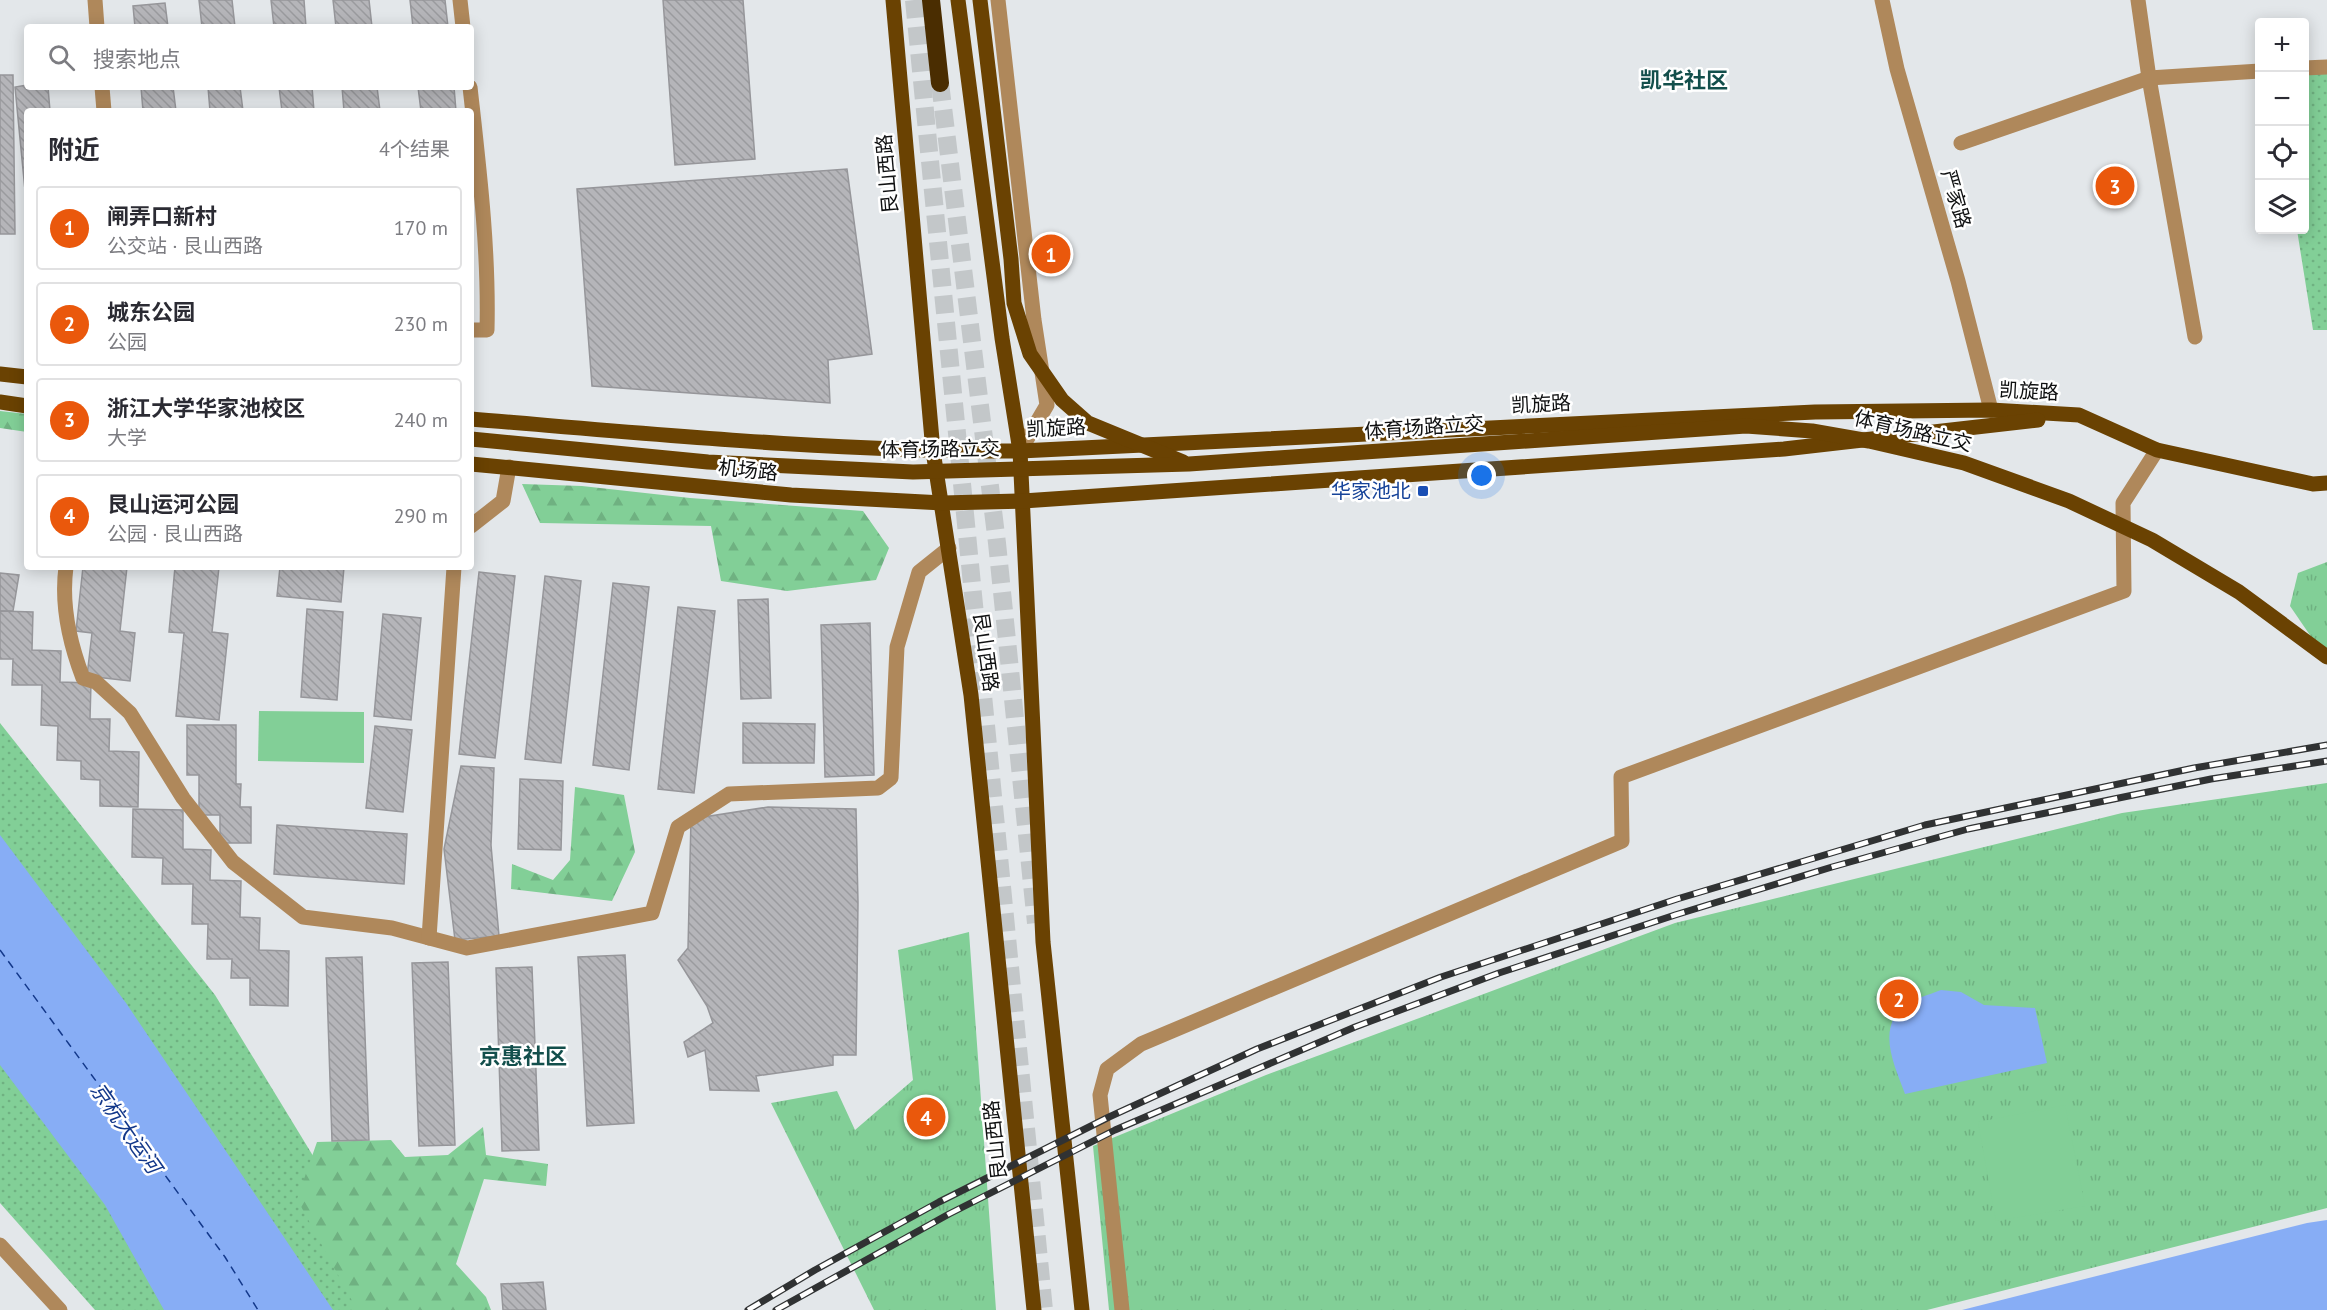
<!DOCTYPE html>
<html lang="zh">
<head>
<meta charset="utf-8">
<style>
  body { margin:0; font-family:"PT Sans","Noto Sans SC",sans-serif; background:#f2f2f3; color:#2b2b33 }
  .controls { position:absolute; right:18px; top:18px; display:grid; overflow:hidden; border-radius:6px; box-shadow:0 3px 15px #0003 }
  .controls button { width:54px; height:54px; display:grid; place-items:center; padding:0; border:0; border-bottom:2px solid #e1e1e2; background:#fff; color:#2b2b33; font:30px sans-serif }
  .you { position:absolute; left:1482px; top:476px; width:21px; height:21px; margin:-15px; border:4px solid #fff; border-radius:50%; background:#1a73e8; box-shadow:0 0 0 9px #1a73e833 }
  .badge { display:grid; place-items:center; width:39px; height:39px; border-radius:50%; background:#ea580c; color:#fff; font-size:20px; font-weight:700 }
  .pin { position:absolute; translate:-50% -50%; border:3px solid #fff; box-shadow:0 2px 6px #0006 }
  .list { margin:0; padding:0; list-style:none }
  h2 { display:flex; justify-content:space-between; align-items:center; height:78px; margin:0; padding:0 24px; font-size:26px }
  h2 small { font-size:20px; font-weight:400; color:#7c7c81 }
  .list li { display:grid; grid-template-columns:39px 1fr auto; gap:18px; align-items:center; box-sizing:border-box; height:84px; margin:0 12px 12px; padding:0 12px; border:2px solid #e1e1e2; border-radius:6px }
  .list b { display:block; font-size:22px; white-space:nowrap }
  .list p { margin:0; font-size:20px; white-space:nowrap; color:#7c7c81 }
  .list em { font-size:20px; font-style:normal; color:#7c7c81 }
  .icon { flex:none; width:33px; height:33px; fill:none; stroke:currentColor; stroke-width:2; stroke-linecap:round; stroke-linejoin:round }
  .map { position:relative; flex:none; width:2327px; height:1310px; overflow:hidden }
  .search { position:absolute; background:#fff; box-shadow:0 3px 15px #0003; left:24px; top:24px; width:450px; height:66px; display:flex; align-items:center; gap:15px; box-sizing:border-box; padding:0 21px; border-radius:6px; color:#7c7c81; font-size:22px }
  .panel { position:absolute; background:#fff; box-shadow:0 3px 15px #0003; left:24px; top:108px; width:450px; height:462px; border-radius:6px }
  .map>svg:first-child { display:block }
  .grass { fill:url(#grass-dots) }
  .forest { fill:url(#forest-firs) }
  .park { fill:url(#park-tufts) }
  .pitch { fill:#82cf97 }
  .water { fill:#87adf5 }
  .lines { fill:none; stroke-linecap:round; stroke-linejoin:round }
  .ferry { stroke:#13388a; stroke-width:1.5; stroke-dasharray:8 6; stroke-linecap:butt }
  .building { fill:url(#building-back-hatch); stroke:#96969a; stroke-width:1.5 }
  .highway-tunnel { stroke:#c3c7c9; stroke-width:18; stroke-dasharray:18 9; stroke-linecap:butt }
  .minor { stroke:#af885b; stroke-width:15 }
  .major { stroke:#6a4202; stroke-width:15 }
  .highway { stroke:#4a2d01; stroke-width:18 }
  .rail-casing { stroke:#303233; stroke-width:7 }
  .rail { stroke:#fff; stroke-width:4.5; stroke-dasharray:14; stroke-linecap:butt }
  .major-bridge { stroke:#6a4202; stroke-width:15 }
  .transit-dot { fill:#1a4fb4; stroke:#fff; stroke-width:2 }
  .labels { text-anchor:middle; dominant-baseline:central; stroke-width:5; stroke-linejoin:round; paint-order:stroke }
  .street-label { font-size:20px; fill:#0f1011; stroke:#fff }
  .transit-label { font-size:20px; fill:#164399; stroke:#fff; text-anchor:end }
  .water-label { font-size:21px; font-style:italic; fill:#13388a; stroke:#fff }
  .quarter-label { font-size:22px; font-weight:bold; fill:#134f4c; stroke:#fff }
</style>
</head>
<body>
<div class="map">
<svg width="2327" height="1310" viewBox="0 0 2327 1310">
  <defs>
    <pattern id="grass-dots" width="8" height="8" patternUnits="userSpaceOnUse" patternTransform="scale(1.5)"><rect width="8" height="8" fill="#82cf97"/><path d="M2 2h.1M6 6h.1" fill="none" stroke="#6fb181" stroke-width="1.8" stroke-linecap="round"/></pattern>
    <pattern id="forest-firs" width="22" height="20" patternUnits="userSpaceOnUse" patternTransform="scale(1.5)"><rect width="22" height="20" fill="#82cf97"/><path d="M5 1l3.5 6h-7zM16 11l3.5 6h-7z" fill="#6fb181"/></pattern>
    <pattern id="park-tufts" width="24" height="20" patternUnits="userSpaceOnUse" patternTransform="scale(1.5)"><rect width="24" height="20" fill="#82cf97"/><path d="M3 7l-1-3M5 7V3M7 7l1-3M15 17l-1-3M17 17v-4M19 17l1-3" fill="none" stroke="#6fb181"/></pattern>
    <pattern id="building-back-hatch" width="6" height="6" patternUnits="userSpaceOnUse" patternTransform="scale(1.5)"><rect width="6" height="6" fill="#b5b5b9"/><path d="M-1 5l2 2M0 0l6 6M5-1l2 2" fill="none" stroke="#9a9b9e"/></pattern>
  </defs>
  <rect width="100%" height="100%" fill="#e3e7ea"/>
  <g class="grass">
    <path d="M 2327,67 L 2327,330 L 2313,330 L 2297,230 L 2304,230 L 2305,68 Z"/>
    <path d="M 0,723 L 215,995 L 407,1310 L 95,1310 L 0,1203 Z"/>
  </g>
  <g class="forest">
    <path d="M 0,411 L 27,414 L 27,432 L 0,428 Z"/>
    <path d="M 522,484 L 582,486 L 690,498 L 863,511 L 889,548 L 876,580 L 787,591 L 721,581 L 711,526 L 540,523 Z"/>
    <path d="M 575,787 L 624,795 L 635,852 L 612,901 L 511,889 L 512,864 L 553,880 L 570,860 Z"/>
    <path d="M 483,1127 L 486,1155 L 548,1164 L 546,1186 L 484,1179 L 456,1264 L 486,1297 L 491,1310 L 357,1310 L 297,1199 L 317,1142 L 391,1140 L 405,1157 L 448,1155 Z"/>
  </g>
  <g class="park">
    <path d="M 2327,562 L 2327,660 L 2290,606 L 2298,573 Z"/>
    <path d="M 2327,783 L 2327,1208 L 1927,1310 L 1109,1310 L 1093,1146 L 1266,1075 L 1675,923 L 2122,813 Z"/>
    <path d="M 969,932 L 996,1310 L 874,1310 L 771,1103 L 837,1091 L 855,1130 L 913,1080 L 898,950 Z"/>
  </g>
  <g class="pitch">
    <path d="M 259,711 L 364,712 L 364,763 L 258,761 Z"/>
    <path d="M 2065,1105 L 2085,1206 L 1996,1221 L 1978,1122 Z"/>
  </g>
  <g class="water">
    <path d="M 0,835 L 126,1003 L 333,1310 L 164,1310 L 105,1205 L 0,1065 Z"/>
    <path d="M 1941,990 L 1961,992 L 1984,1005 L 2035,1008 L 2047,1063 L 1905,1094 C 1895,1066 1877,1032 1902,1007 C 1911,999 1929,995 1941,990 Z"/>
    <path d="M 2327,1220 L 2327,1310 L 1962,1310 L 2307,1223 Z"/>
  </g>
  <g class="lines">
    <path class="ferry" d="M 0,950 L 225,1257 L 258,1310"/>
  </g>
  <g class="building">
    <path d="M 199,0 L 232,0 L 235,27 L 202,27 Z"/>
    <path d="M 271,0 L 304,0 L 306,27 L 274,27 Z"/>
    <path d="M 333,0 L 369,0 L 372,27 L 336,27 Z"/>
    <path d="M 410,0 L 445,0 L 448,27 L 413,27 Z"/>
    <path d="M 663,0 L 743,0 L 755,159 L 675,165 Z"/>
    <path d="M 165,3 L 168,27 L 135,27 L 133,6 Z"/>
    <path d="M 0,75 L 13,75 L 15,234 L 0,234 Z"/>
    <path d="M 27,85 L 48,87 L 50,111 L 27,111 L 27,211 L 15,87 Z"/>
    <path d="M 141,87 L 173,87 L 176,111 L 143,111 Z"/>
    <path d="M 208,87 L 240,87 L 243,111 L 210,111 Z"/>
    <path d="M 279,87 L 312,87 L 314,111 L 282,111 Z"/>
    <path d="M 342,87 L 377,87 L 380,111 L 344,111 Z"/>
    <path d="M 418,87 L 454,87 L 456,111 L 421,111 Z"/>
    <path d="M 847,169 L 872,354 L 828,360 L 830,403 L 592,386 L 577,189 Z"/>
    <path d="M 83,567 L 127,567 L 120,631 L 135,633 L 130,681 L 87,676 L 92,633 L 76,631 Z"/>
    <path d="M 175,567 L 219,567 L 212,632 L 228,634 L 219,720 L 176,716 L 184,633 L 169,632 Z"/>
    <path d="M 280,567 L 344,567 L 341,602 L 277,596 Z"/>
    <path d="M 479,572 L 515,576 L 495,758 L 459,754 Z"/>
    <path d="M 0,573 L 19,575 L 13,611 L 0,611 Z"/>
    <path d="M 545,576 L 581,581 L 561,763 L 525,759 Z"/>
    <path d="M 613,583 L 649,587 L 629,770 L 593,765 Z"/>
    <path d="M 768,599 L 771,698 L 741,699 L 738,600 Z"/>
    <path d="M 678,607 L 715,611 L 694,793 L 658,789 Z"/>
    <path d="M 307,609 L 343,612 L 337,700 L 301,697 Z"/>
    <path d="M 0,611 L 33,612 L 32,650 L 61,651 L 60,682 L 91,683 L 90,719 L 110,719 L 109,751 L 139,752 L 138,807 L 100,806 L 100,780 L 81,779 L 81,761 L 57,760 L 58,726 L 41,725 L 42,685 L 12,685 L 13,659 L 0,659 Z"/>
    <path d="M 383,614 L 421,618 L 411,720 L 374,716 Z"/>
    <path d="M 870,623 L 874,775 L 825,777 L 821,625 Z"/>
    <path d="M 743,723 L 815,724 L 814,763 L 743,763 Z"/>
    <path d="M 187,725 L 236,725 L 236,784 L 241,784 L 240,807 L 251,807 L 251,843 L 220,843 L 220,815 L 199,815 L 199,775 L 187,775 Z"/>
    <path d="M 375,726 L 412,730 L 403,812 L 366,808 Z"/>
    <path d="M 461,766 L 494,768 L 491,845 L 499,936 L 455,940 L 444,849 Z"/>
    <path d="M 520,779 L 563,781 L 561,850 L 518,849 Z"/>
    <path d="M 768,807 L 856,809 L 858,903 L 856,1055 L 833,1055 L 833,1065 L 756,1076 L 759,1091 L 710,1090 L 705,1050 L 688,1057 L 684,1042 L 713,1023 L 707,1006 L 678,960 L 688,948 L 691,819 Z"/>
    <path d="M 133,809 L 183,810 L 183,849 L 211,850 L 210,880 L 241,881 L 240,917 L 260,918 L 259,950 L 289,951 L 288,1006 L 250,1005 L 250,978 L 231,978 L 232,959 L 207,959 L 208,924 L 192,924 L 193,884 L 162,884 L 163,858 L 132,857 Z"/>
    <path d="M 277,825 L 407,834 L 404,884 L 274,874 Z"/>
    <path d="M 625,955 L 634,1123 L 587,1126 L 578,957 Z"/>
    <path d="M 362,957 L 369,1140 L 332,1141 L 326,958 Z"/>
    <path d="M 448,962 L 455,1145 L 419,1146 L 412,963 Z"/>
    <path d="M 532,967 L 539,1150 L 502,1151 L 496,968 Z"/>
    <path d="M 543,1282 L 546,1310 L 503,1310 L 501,1284 Z"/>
  </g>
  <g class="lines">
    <g class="highway-tunnel">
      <path d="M 914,0 L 1044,1310"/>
      <path d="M 940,83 L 997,543 L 1036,923"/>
    </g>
    <g class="minor">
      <path d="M 95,0 L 97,27"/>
      <path d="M 460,0 L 463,27"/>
      <path d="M 998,0 L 1034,320 L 1047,405 L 1020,451"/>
      <path d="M 1882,0 L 1897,69 L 1958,281 L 1991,410"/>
      <path d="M 2138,0 L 2149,78 L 2195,337"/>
      <path d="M 2304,68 L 2327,67"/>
      <path d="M 102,87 L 104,111"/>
      <path d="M 470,87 C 479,168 489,249 487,330 L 471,330"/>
      <path d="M 1961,143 L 2149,78 L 2260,71"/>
      <path d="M 471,526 L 503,501 L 509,467"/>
      <path d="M 66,567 C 61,604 70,644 83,678 L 96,682 L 130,713 L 183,798 L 233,862 L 303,917 L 392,928 L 467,948 L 652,913 L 678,827 L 729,794 L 878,788 L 891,778 L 897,647 L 919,572 L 949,548"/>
      <path d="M 429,938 L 454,567"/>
      <path d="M 0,1245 L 60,1310"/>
      <path d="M 1122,1310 L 1100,1095 L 1107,1069 L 1141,1044 L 1622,841 L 1621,777 L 2124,591 L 2123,503 L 2157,450"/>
    </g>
    <g class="major">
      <path d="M 893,0 L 933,451 L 971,695 L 1034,1310"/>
      <path d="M 958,0 L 1002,338 L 1020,451 L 1043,942 L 1082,1310"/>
      <path d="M 0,374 L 27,377"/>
      <path d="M 0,402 L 27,406"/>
      <path d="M 471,419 C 654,434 836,452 1020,451 L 1815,412 L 1991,410 L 2079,415 L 2157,450 L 2313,484 L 2327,483"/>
      <path d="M 471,464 L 791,495 L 943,503 L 1023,501 L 1784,449 L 2038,420"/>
    </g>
    <path class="highway" d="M 931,0 L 940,83"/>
    <g class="rail-casing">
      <g id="rail">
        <path d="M 748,1310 L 815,1270 L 939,1202 L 1109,1117 L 1257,1049 L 1441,977 L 1677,899 L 1925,825 L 2194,768 L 2327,745"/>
        <path d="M 776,1310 L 949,1214 L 1115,1130 L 1355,1027 L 1499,973 L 1675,915 L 1832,867 L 1968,829 L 2211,779 L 2327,761"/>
      </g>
    </g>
    <use href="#rail" class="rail"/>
    <g class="major-bridge">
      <path d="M 980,0 L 1011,259 L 1014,303 L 1030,354 L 1062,400 L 1088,423 L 1183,462"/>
      <path d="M 471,439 L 708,462 L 913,472 L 1189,464 L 1746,426 L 1812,431 L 1869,441 L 1964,463 L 2069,501 L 2152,540 L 2239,592 L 2327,657"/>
    </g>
  </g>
  <rect class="transit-dot" x="1417" y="485" width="12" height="12" rx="3"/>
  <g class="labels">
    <g class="street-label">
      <text transform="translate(887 174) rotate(-95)">艮山西路</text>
      <text transform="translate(1956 199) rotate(74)">严家路</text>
      <text transform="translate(2029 391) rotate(3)">凯旋路</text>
      <text transform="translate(1541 404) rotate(-3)">凯旋路</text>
      <text transform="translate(1424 427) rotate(-4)">体育场路立交</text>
      <text transform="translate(1056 428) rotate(-3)">凯旋路</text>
      <text transform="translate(1913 431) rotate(13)">体育场路立交</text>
      <text transform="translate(940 449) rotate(-1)">体育场路立交</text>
      <text transform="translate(748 470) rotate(6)">机场路</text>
      <text transform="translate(986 652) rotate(82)">艮山西路</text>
      <text transform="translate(995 1140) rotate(-96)">艮山西路</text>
    </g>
    <g class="transit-label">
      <text x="1411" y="491">华家池北</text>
    </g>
    <g class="water-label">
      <text transform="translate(126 1128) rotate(55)">京杭大运河</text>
    </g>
    <g class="quarter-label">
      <text x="1684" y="80">凯华社区</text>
      <text x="523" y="1056">京惠社区</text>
    </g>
  </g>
</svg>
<div class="controls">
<button>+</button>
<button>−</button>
<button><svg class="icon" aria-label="locate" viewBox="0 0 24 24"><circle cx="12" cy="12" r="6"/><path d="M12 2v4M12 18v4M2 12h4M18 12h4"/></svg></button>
<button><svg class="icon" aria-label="layers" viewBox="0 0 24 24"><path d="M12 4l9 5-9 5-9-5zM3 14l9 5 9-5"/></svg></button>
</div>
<div class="you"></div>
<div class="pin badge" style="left:1051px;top:254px">1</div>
<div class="pin badge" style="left:1899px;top:999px">2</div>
<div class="pin badge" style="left:2115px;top:186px">3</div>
<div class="pin badge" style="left:926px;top:1117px">4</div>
<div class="search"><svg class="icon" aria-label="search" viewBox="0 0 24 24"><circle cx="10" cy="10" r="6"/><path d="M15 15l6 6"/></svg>搜索地点</div>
<section class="panel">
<h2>附近<small>4个结果</small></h2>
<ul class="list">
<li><span class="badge">1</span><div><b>闸弄口新村</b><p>公交站 · 艮山西路</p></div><em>170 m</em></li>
<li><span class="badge">2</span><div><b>城东公园</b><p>公园</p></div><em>230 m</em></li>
<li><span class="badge">3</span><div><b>浙江大学华家池校区</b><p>大学</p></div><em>240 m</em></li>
<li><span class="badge">4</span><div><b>艮山运河公园</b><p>公园 · 艮山西路</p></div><em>290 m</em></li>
</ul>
</section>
</div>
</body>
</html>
